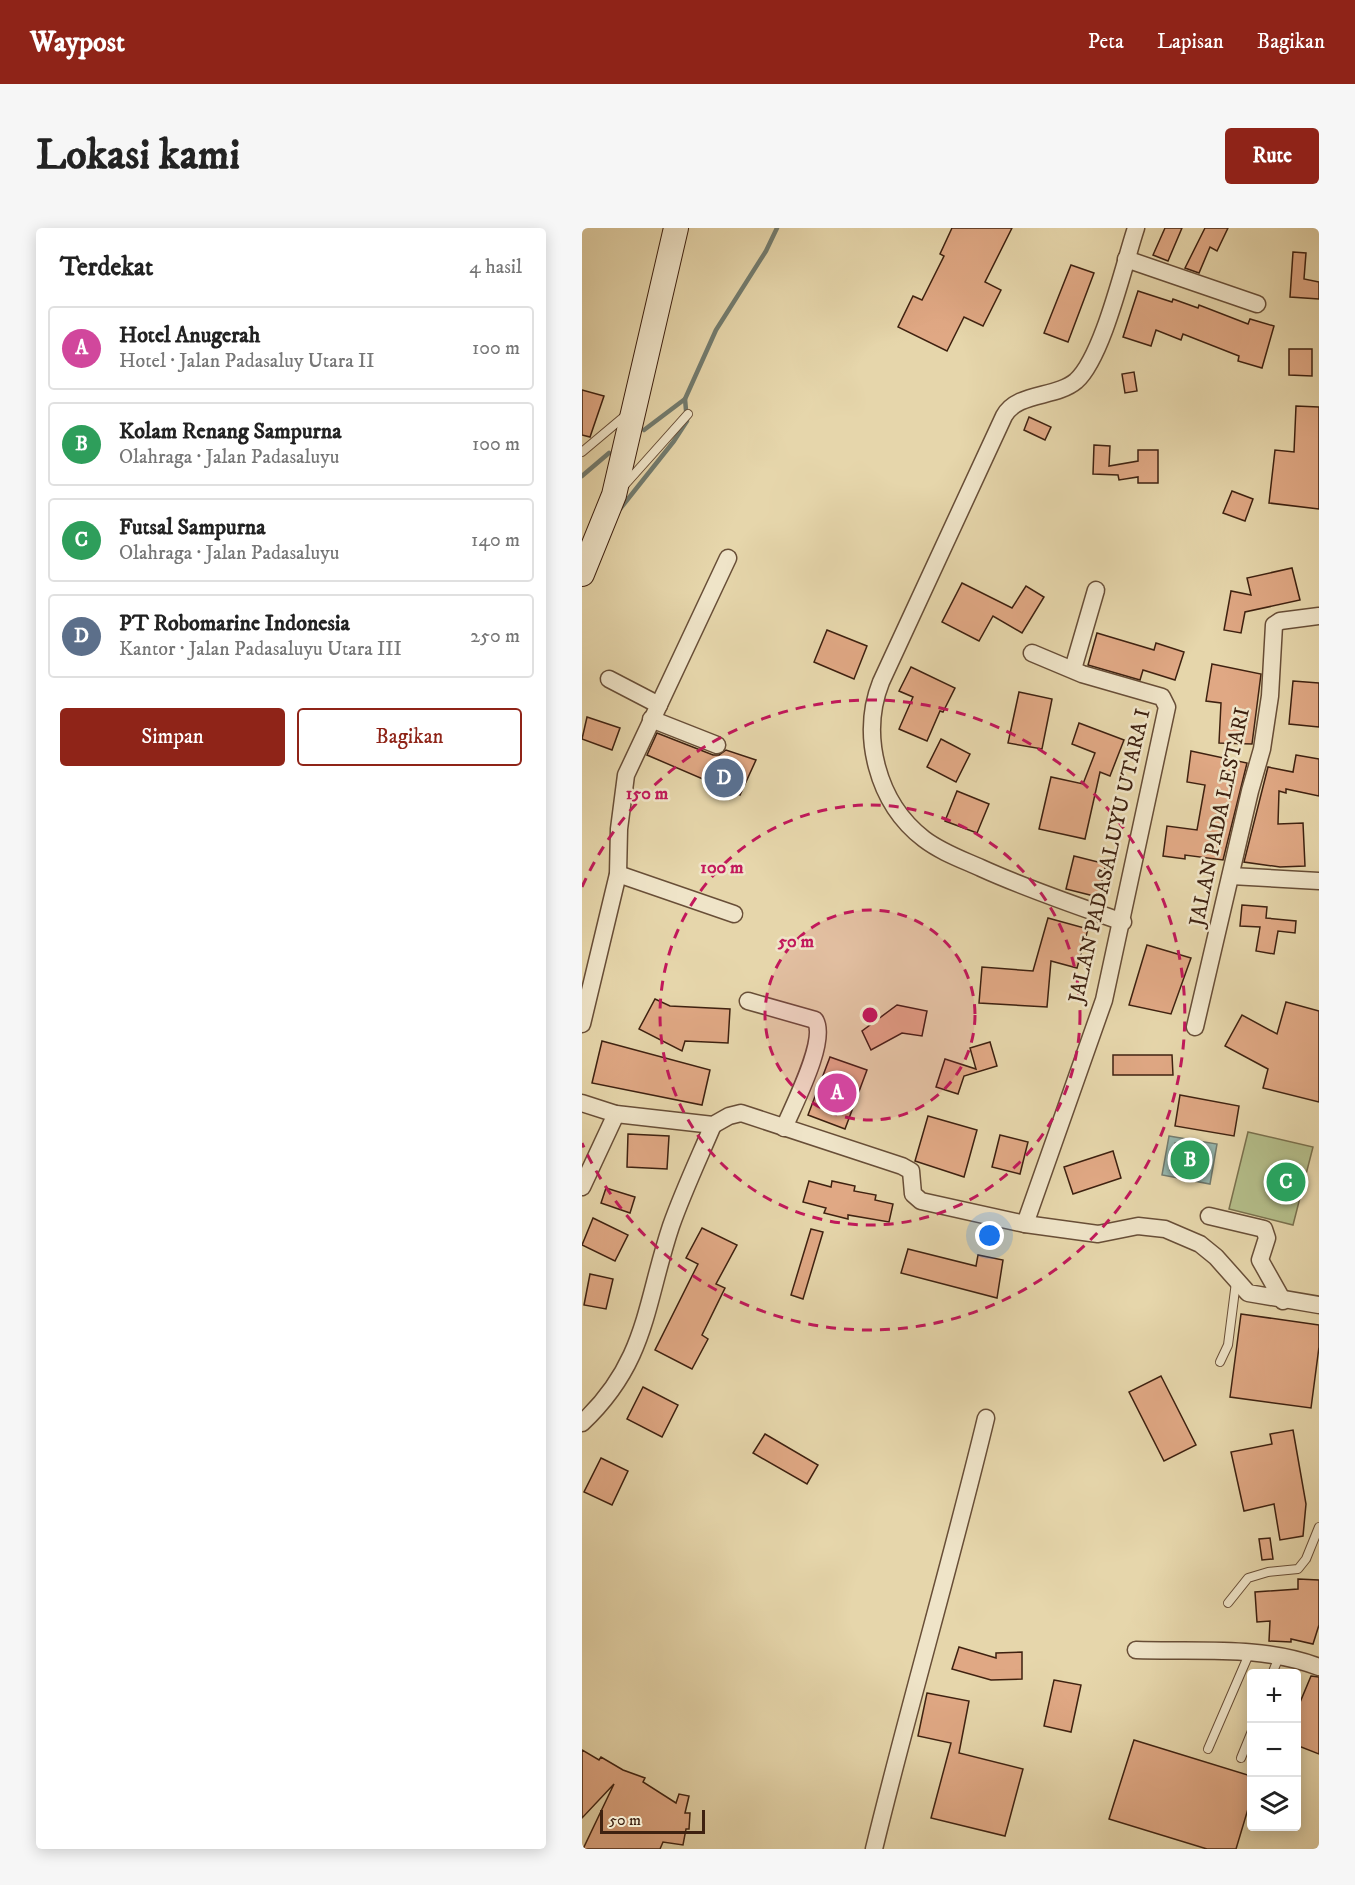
<!DOCTYPE html>
<html lang="id">
<head>
<meta charset="utf-8">
<style>
  body { margin:0; font-family:"IM FELL DW Pica",serif; background:#f6f6f6; color:#222 }
  .controls { position:absolute; right:18px; bottom:18px; display:grid; overflow:hidden; border-radius:6px; box-shadow:0 3px 15px #0003 }
  .controls button { width:54px; height:54px; display:grid; place-items:center; padding:0; border:0; border-bottom:2px solid #e0e0e0; background:#fff; color:#222; font:30px sans-serif }
  .scale { position:absolute; left:18px; bottom:15px; width:105px; box-sizing:border-box; padding-left:6px; border:3px solid #3e2110; border-top:0; font-size:16px; line-height:21px; white-space:nowrap; color:#3e2110; -webkit-text-stroke:4px #efe4c8; paint-order:stroke }
  .you { position:absolute; left:408px; top:1008px; width:21px; height:21px; margin:-15px; border:4px solid #fff; border-radius:50%; background:#1a73e8; box-shadow:0 0 0 9px #1a73e833 }
  .badge { display:grid; place-items:center; width:39px; height:39px; border-radius:50%; background:#8f2418; color:#fff; font-size:20px; font-weight:700 }
  .pin { position:absolute; translate:-50% -50%; border:3px solid #fff; box-shadow:0 2px 6px #0006 }
  .list { margin:0; padding:0; list-style:none }
  h2 { display:flex; justify-content:space-between; align-items:center; height:78px; margin:0; padding:0 24px; font-size:26px }
  h2 small { font-size:20px; font-weight:400; color:#767676 }
  .list li { display:grid; grid-template-columns:39px 1fr auto; gap:18px; align-items:center; box-sizing:border-box; height:84px; margin:0 12px 12px; padding:0 12px; border:2px solid #e0e0e0; border-radius:6px }
  .list b { display:block; font-size:22px; white-space:nowrap }
  .list p { margin:0; font-size:20px; white-space:nowrap; color:#767676 }
  .list em { font-size:20px; font-style:normal; color:#767676 }
  .actions { display:flex; gap:12px; padding:18px 24px }
  .actions a { flex:1; padding:14px 0; border:2px solid #8f2418; border-radius:6px; text-align:center; font-size:21px; color:#8f2418 }
  .actions .main { background:#8f2418; color:#fff }
  .icon { flex:none; width:33px; height:33px; fill:none; stroke:currentColor; stroke-width:2; stroke-linecap:round; stroke-linejoin:round }
  .map { position:relative; flex:none; width:737px; height:1621px; overflow:hidden; border-radius:6px }
  header { display:flex; align-items:center; gap:36px; box-sizing:border-box; height:84px; padding:0 30px; background:#8f2418; color:#fff }
  header strong { font-size:28px }
  nav { display:flex; gap:33px; margin-inline-start:auto; font-size:21px }
  .intro { display:flex; align-items:center; justify-content:space-between; box-sizing:border-box; height:144px; padding:0 36px }
  h1 { margin:0; font-size:42px }
  .button { padding:15px 27px; border-radius:6px; background:#8f2418; color:#fff; font-size:21px; font-weight:700 }
  main { display:flex; gap:36px; padding:0 36px }
  aside { flex:1; background:#fff; border-radius:6px; box-shadow:0 3px 15px #0003 }
  .map>svg:first-child { display:block }
  .green { fill:#b4be8a; stroke:#79704d; stroke-width:1.5 }
  .water { fill:#97b8af; stroke:#737c6f; stroke-width:1.5 }
  .lines { fill:none; stroke-linecap:round; stroke-linejoin:round }
  .shore { stroke:#6a6c60; stroke-width:1.5 }
  .stream { stroke:#737c6f; stroke-width:4.5 }
  .building { fill:#e0a884; stroke:#3e2110; stroke-width:1.5 }
  .service-casing { stroke:#684e37; stroke-width:10 }
  .minor-casing { stroke:#684e37; stroke-width:19 }
  .secondary-casing { stroke:#3e2110; stroke-width:26 }
  .service { stroke:#efe4c8; stroke-width:8 }
  .minor { stroke:#efe4c8; stroke-width:16 }
  .secondary { stroke:#efe4c8; stroke-width:24 }
  .ring { fill:none; stroke:#c2185b; stroke-width:3; stroke-dasharray:10 8 }
  .labels { text-anchor:middle; dominant-baseline:central; stroke-width:5; stroke-linejoin:round; paint-order:stroke }
  .street-label { font-size:21px; fill:#3e2110; stroke:#efe4c8 }
  .centre { fill:#c2185b; stroke:#efe4c8; stroke-width:3 }
  .ring-label { font-size:18px; text-anchor:middle; font-weight:bold; fill:#c2185b; stroke:#efe4c8; stroke-width:5; stroke-linejoin:round; paint-order:stroke }
</style>
</head>
<body>
<header>
<strong>Waypost</strong>
<nav><a>Peta</a><a>Lapisan</a><a>Bagikan</a></nav>
</header>
<div class="intro"><h1>Lokasi kami</h1><a class="button">Rute</a></div>
<main>
<aside>
<h2>Terdekat<small>4 hasil</small></h2>
<ul class="list">
<li><span class="badge" style="background:#d1479c">A</span><div><b>Hotel Anugerah</b><p>Hotel · Jalan Padasaluy Utara II</p></div><em>100 m</em></li>
<li><span class="badge" style="background:#2e9e5b">B</span><div><b>Kolam Renang Sampurna</b><p>Olahraga · Jalan Padasaluyu</p></div><em>100 m</em></li>
<li><span class="badge" style="background:#2e9e5b">C</span><div><b>Futsal Sampurna</b><p>Olahraga · Jalan Padasaluyu</p></div><em>140 m</em></li>
<li><span class="badge" style="background:#5c6f8a">D</span><div><b>PT Robomarine Indonesia</b><p>Kantor · Jalan Padasaluyu Utara III</p></div><em>250 m</em></li>
</ul>
<div class="actions"><a class="main">Simpan</a><a>Bagikan</a></div>
</aside>
<div class="map">
<svg width="737" height="1621" viewBox="0 0 737 1621">
  <rect width="100%" height="100%" fill="#e6d6ab"/>
  <filter id="stains"><feTurbulence type="fractalNoise" baseFrequency=".00333" numOctaves="4"/><feColorMatrix values="0 0 0 0 .2 0 0 0 0 .09 0 0 0 0 .02 0 0 0 .5 -.17"/></filter>
  <radialGradient id="worn" r=".72"><stop offset=".6" stop-color="#630" stop-opacity="0"/><stop offset="1" stop-color="#630" stop-opacity=".3"/></radialGradient>
  <path class="green" d="M 666,904 L 731,919 L 711,997 L 647,981 Z"/>
  <path class="water" d="M 587,908 L 635,916 L 628,956 L 580,947 Z"/>
  <g class="lines">
    <g class="shore">
      <path d="M 593,915 L 627,922 L 623,947 L 588,942 Z"/>
      <path d="M 600,924 L 618,927 L 617,938 L 597,936 Z"/>
    </g>
    <g class="stream">
      <path d="M 62,202 L 103,171 L 134,102 L 184,23 L 195,0"/>
      <path d="M 0,248 L 27,225"/>
      <path d="M 38,281 L 92,213 L 105,193 L 103,171"/>
    </g>
  </g>
  <g class="building">
    <path d="M 370,0 L 430,0 L 403,54 L 419,62 L 401,98 L 382,89 L 365,123 L 316,99 L 331,68 L 340,72 L 362,28 L 358,26 Z"/>
    <path d="M 583,0 L 600,0 L 586,33 L 571,27 Z"/>
    <path d="M 623,0 L 646,0 L 635,23 L 628,19 L 617,45 L 603,40 Z"/>
    <path d="M 711,24 L 724,25 L 722,51 L 737,54 L 737,71 L 708,69 Z"/>
    <path d="M 489,37 L 512,45 L 486,114 L 462,105 Z"/>
    <path d="M 556,63 L 590,74 L 591,71 L 616,80 L 617,77 L 666,96 L 668,91 L 692,98 L 680,140 L 656,133 L 657,128 L 601,106 L 599,112 L 574,102 L 569,118 L 541,109 Z"/>
    <path d="M 707,121 L 730,121 L 730,148 L 707,147 Z"/>
    <path d="M 552,144 L 555,163 L 543,165 L 540,146 Z"/>
    <path d="M 0,162 L 22,168 L 8,209 L 0,207 Z"/>
    <path d="M 714,178 L 737,179 L 737,281 L 687,275 L 693,222 L 712,224 Z"/>
    <path d="M 447,189 L 469,199 L 463,212 L 442,202 Z"/>
    <path d="M 512,217 L 528,218 L 527,238 L 556,233 L 556,222 L 576,222 L 576,255 L 556,255 L 556,249 L 537,252 L 536,247 L 511,246 Z"/>
    <path d="M 650,263 L 671,271 L 663,293 L 641,285 Z"/>
    <path d="M 710,340 L 718,372 L 663,384 L 659,405 L 642,402 L 649,363 L 669,367 L 665,350 Z"/>
    <path d="M 380,355 L 430,380 L 444,358 L 462,369 L 440,405 L 411,388 L 397,413 L 360,394 Z"/>
    <path d="M 245,402 L 285,418 L 272,451 L 232,434 Z"/>
    <path d="M 515,405 L 572,422 L 574,415 L 602,424 L 593,452 L 561,442 L 558,452 L 506,437 Z"/>
    <path d="M 630,436 L 679,446 L 670,516 L 637,515 L 639,475 L 624,473 Z"/>
    <path d="M 329,439 L 373,460 L 361,484 L 358,483 L 345,513 L 317,501 L 331,469 L 317,463 Z"/>
    <path d="M 711,453 L 737,455 L 737,499 L 707,496 Z"/>
    <path d="M 437,464 L 470,471 L 460,521 L 426,515 Z"/>
    <path d="M 5,489 L 38,500 L 30,522 L 0,511 Z"/>
    <path d="M 497,495 L 542,512 L 528,548 L 518,544 L 503,611 L 457,601 L 469,549 L 501,556 L 513,525 L 490,516 Z"/>
    <path d="M 75,505 L 131,527 L 137,527 L 144,522 L 174,532 L 158,567 L 65,527 Z"/>
    <path d="M 359,511 L 388,526 L 374,554 L 345,539 Z"/>
    <path d="M 609,523 L 665,535 L 641,632 L 603,627 L 603,631 L 581,628 L 585,598 L 615,602 L 623,557 L 605,554 Z"/>
    <path d="M 714,527 L 737,531 L 737,568 L 704,561 L 704,565 L 697,563 L 696,596 L 721,595 L 723,638 L 698,639 L 662,634 L 686,539 L 711,544 Z"/>
    <path d="M 375,563 L 407,576 L 395,605 L 363,593 Z"/>
    <path d="M 492,628 L 524,636 L 516,669 L 484,661 Z"/>
    <path d="M 660,677 L 685,679 L 684,690 L 714,693 L 713,705 L 696,703 L 692,726 L 674,723 L 678,699 L 658,698 Z"/>
    <path d="M 466,690 L 506,701 L 495,740 L 469,733 L 465,779 L 397,775 L 400,739 L 451,743 Z"/>
    <path d="M 565,717 L 609,730 L 589,786 L 547,777 Z"/>
    <path d="M 73,771 L 88,778 L 148,781 L 146,815 L 103,813 L 100,823 L 57,801 Z"/>
    <path d="M 704,774 L 737,783 L 737,874 L 681,860 L 686,841 L 643,818 L 660,787 L 695,806 Z"/>
    <path d="M 315,777 L 345,783 L 340,808 L 320,805 L 289,822 L 280,803 Z"/>
    <path d="M 20,813 L 128,842 L 120,877 L 10,855 Z"/>
    <path d="M 408,814 L 415,838 L 382,848 L 376,866 L 354,859 L 363,831 L 394,841 L 388,820 Z"/>
    <path d="M 531,827 L 590,827 L 591,847 L 531,847 Z"/>
    <path d="M 248,829 L 285,842 L 263,901 L 226,887 Z"/>
    <path d="M 598,867 L 657,878 L 652,908 L 593,898 Z"/>
    <path d="M 346,888 L 395,902 L 382,949 L 333,933 Z"/>
    <path d="M 46,906 L 87,908 L 85,941 L 45,939 Z"/>
    <path d="M 418,907 L 446,914 L 438,946 L 410,939 Z"/>
    <path d="M 531,923 L 539,950 L 491,966 L 482,939 Z"/>
    <path d="M 227,953 L 249,959 L 250,953 L 273,958 L 272,963 L 294,967 L 293,972 L 311,976 L 307,994 L 266,987 L 266,991 L 242,985 L 244,980 L 221,974 Z"/>
    <path d="M 24,960 L 53,969 L 48,985 L 19,975 Z"/>
    <path d="M 11,990 L 46,1007 L 33,1033 L 0,1017 Z"/>
    <path d="M 120,1000 L 155,1017 L 134,1056 L 143,1060 L 120,1107 L 126,1111 L 110,1141 L 73,1122 L 116,1036 L 104,1030 Z"/>
    <path d="M 229,1001 L 241,1004 L 221,1071 L 209,1067 Z"/>
    <path d="M 326,1021 L 394,1038 L 396,1027 L 421,1032 L 415,1070 L 319,1045 Z"/>
    <path d="M 8,1046 L 31,1051 L 24,1081 L 2,1077 Z"/>
    <path d="M 659,1086 L 737,1097 L 737,1119 L 729,1180 L 648,1169 Z"/>
    <path d="M 579,1148 L 614,1217 L 582,1233 L 547,1164 Z"/>
    <path d="M 61,1159 L 96,1177 L 80,1209 L 45,1191 Z"/>
    <path d="M 711,1202 L 724,1276 L 721,1308 L 698,1312 L 692,1276 L 662,1283 L 649,1224 L 690,1216 L 688,1206 Z"/>
    <path d="M 183,1206 L 236,1237 L 225,1256 L 171,1225 Z"/>
    <path d="M 19,1230 L 46,1243 L 30,1277 L 2,1264 Z"/>
    <path d="M 688,1310 L 691,1331 L 680,1332 L 677,1311 Z"/>
    <path d="M 716,1351 L 737,1352 L 737,1397 L 731,1416 L 709,1411 L 709,1414 L 687,1413 L 688,1393 L 675,1394 L 673,1364 L 716,1361 Z"/>
    <path d="M 377,1419 L 414,1430 L 414,1425 L 440,1424 L 440,1451 L 409,1452 L 370,1441 Z"/>
    <path d="M 729,1448 L 737,1449 L 737,1526 L 714,1517 L 714,1484 Z"/>
    <path d="M 472,1452 L 499,1457 L 489,1504 L 462,1498 Z"/>
    <path d="M 345,1465 L 387,1473 L 377,1525 L 441,1541 L 423,1608 L 349,1590 L 369,1515 L 336,1508 Z"/>
    <path d="M 552,1512 L 669,1548 L 669,1571 L 654,1621 L 625,1621 L 527,1591 Z"/>
    <path d="M 0,1522 L 17,1532 L 19,1529 L 41,1542 L 63,1550 L 61,1554 L 94,1575 L 97,1566 L 107,1568 L 103,1585 L 108,1585 L 107,1601 L 104,1601 L 101,1617 L 81,1614 L 78,1621 L 1,1621 L 32,1556 L 0,1590 Z"/>
  </g>
  <g class="lines">
    <g class="service-casing">
      <g id="service">
        <path d="M 0,224 L 44,187"/>
        <path d="M 39,261 L 106,186"/>
        <path d="M 638,1134 L 646,1117 L 654,1054"/>
        <path d="M 646,1375 L 666,1350 L 686,1344 L 716,1341 L 724,1331 L 737,1299"/>
        <path d="M 690,1446 L 697,1429"/>
        <path d="M 626,1521 L 667,1426"/>
        <path d="M 659,1530 L 670,1503"/>
      </g>
    </g>
    <g class="minor-casing">
      <g id="minor">
        <path d="M 544,31 L 675,76"/>
        <path d="M 491,441 L 514,362"/>
        <path d="M 27,451 L 77,477"/>
        <path d="M 69,491 L 135,517"/>
        <path d="M 36,646 L 152,686"/>
        <path d="M 649,648 L 737,653"/>
        <path d="M 541,694 C 493,677 445,661 399,640 C 379,631 359,624 342,611 C 295,575 278,507 299,454 L 422,188 C 435,164 474,170 494,153 C 521,129 542,36 554,0"/>
        <path d="M 166,773 L 233,792 C 246,812 211,878 202,900"/>
        <path d="M 0,796 L 36,646 L 37,601 L 44,547 L 146,330"/>
        <path d="M 613,799 L 668,563 L 680,521 L 688,468 L 692,397 L 698,393 L 737,388"/>
        <path d="M 0,875 L 34,886 L 131,897 L 147,888 L 159,885 L 320,938 L 329,943 L 331,966 L 339,973 L 443,996 L 516,1006 L 556,998 L 583,1001 L 618,1016 L 634,1029 L 666,1065 L 737,1077"/>
        <path d="M 0,959 L 34,886"/>
        <path d="M 627,988 L 682,1001 L 685,1010 L 678,1032 L 701,1073"/>
        <path d="M 443,996 L 522,772 L 585,479 L 580,469 L 500,446 L 450,425"/>
        <path d="M 0,1195 C 65,1134 63,1076 89,998 C 101,964 117,930 131,897"/>
        <path d="M 554,1422 C 614,1424 681,1417 737,1439"/>
        <path d="M 292,1621 C 327,1477 369,1335 404,1190"/>
      </g>
    </g>
    <g class="secondary-casing">
      <path id="secondary" d="M 0,346 L 32,267 L 94,0"/>
    </g>
    <use href="#service" class="service"/>
    <use href="#minor" class="minor"/>
    <use href="#secondary" class="secondary"/>
  </g>
  <circle cx="288" cy="787" r="105" fill="#c2185b" fill-opacity=".12"/>
  <g class="ring">
    <circle cx="288" cy="787" r="105"/>
    <circle cx="288" cy="787" r="210"/>
    <path d="M0 659A315 315 0 1 1 0 915"/>
  </g>
  <g class="labels">
    <g class="street-label">
      <text transform="translate(638 589) rotate(-78)">JALAN PADA LESTARI</text>
      <text transform="translate(528 628) rotate(-77)">JALAN PADASALUYU UTARA I</text>
    </g>
  </g>
  <circle cx="288" cy="787" r="9" class="centre"/>
  <g class="ring-label">
    <text x="65" y="571">150 m</text>
    <text x="140" y="645">100 m</text>
    <text x="214" y="719">50 m</text>
  </g>
  <rect width="100%" height="100%" filter="url(#stains)"/>
  <rect width="100%" height="100%" fill="url(#worn)"/>
</svg>
<div class="controls">
<button>+</button>
<button>−</button>
<button><svg class="icon" aria-label="layers" viewBox="0 0 24 24"><path d="M12 4l9 5-9 5-9-5zM3 14l9 5 9-5"/></svg></button>
</div>
<div class="scale">50 m</div>
<div class="you"></div>
<div class="pin badge" style="left:255px;top:865px;background:#d1479c">A</div>
<div class="pin badge" style="left:608px;top:932px;background:#2e9e5b">B</div>
<div class="pin badge" style="left:704px;top:954px;background:#2e9e5b">C</div>
<div class="pin badge" style="left:142px;top:550px;background:#5c6f8a">D</div>
</div>
</main>
</body>
</html>
